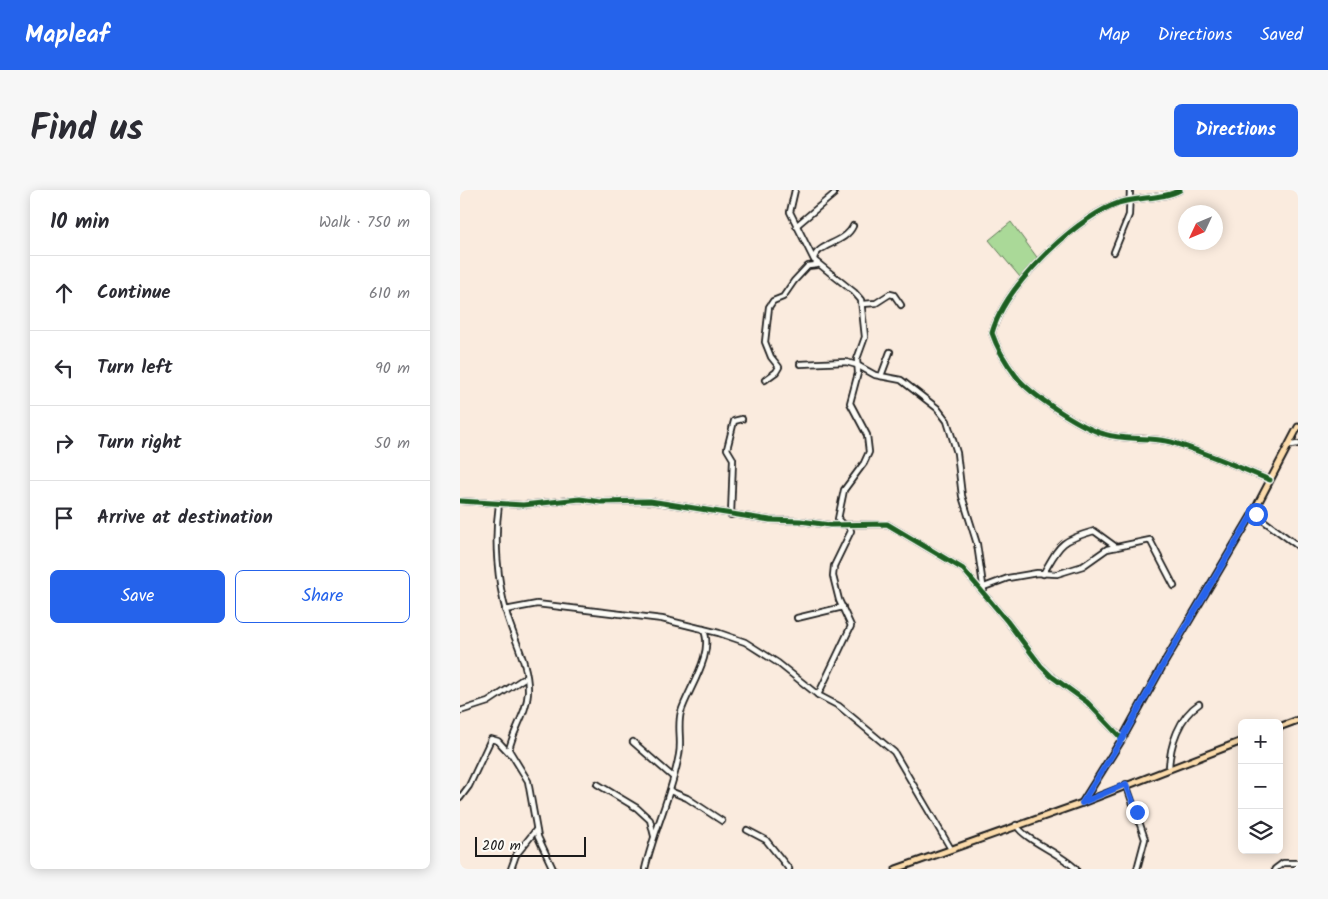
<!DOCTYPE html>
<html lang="en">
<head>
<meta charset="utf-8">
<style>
  body { margin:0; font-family:Kalam,sans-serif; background:#f7f7f7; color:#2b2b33 }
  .controls { position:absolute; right:15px; bottom:15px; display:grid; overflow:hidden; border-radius:8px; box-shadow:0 2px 12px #0003 }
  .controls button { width:45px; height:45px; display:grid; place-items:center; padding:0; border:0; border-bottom:1px solid #e1e1e2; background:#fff; color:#2b2b33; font:25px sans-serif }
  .compass { position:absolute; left:718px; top:15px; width:45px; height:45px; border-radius:50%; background:#fff; box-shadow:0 2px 12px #0003; rotate:226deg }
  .scale { position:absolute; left:15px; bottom:12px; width:111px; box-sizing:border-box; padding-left:5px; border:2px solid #1c1c1c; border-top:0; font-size:14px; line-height:18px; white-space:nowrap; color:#1c1c1c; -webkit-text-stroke:4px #fdfcf7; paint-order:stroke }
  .stop { position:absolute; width:15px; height:15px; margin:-11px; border:4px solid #2563eb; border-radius:50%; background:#fff }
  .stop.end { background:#2563eb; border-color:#fff; box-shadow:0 1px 5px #0008 }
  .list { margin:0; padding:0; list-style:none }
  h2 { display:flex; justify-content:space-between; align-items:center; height:65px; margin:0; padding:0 20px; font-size:21px }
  h2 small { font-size:16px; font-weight:400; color:#7c7c81 }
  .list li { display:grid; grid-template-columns:32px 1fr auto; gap:15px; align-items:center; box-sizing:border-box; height:75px; padding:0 20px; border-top:1px solid #e1e1e2 }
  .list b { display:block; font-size:19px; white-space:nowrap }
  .list em { font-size:16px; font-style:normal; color:#7c7c81 }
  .actions { display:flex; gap:10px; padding:15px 20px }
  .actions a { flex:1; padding:11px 0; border:1px solid #2563eb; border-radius:8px; text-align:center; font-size:18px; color:#2563eb }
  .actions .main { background:#2563eb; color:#fff }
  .icon { flex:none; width:28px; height:28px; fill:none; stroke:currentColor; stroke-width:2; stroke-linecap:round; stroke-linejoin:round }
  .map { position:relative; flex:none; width:838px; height:679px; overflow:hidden; border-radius:8px }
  header { display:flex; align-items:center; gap:30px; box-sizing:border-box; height:70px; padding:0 25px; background:#2563eb; color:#fff }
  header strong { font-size:24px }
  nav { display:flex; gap:28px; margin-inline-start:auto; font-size:18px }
  .intro { display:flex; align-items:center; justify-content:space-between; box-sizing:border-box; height:120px; padding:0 30px }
  h1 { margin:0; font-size:35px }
  .button { padding:12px 22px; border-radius:8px; background:#2563eb; color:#fff; font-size:18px; font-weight:700 }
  main { display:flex; gap:30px; padding:0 30px }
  aside { flex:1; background:#fff; border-radius:8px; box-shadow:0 2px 12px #0003 }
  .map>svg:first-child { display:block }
  .green { fill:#aad998; stroke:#637a5a }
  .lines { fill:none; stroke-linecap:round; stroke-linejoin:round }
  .minor-casing { stroke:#1c1c1c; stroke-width:8 }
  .major-casing { stroke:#1c1c1c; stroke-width:9 }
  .minor { stroke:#fdfcf7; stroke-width:4.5 }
  .major { stroke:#fcdcac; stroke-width:5 }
  .cycleway-casing { stroke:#fdfcf7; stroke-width:8 }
  .cycleway { stroke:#1b5e20; stroke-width:5 }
  .route { stroke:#2563eb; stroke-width:6 }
</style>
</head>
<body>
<header>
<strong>Mapleaf</strong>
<nav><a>Map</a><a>Directions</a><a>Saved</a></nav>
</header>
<div class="intro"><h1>Find us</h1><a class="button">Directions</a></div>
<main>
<aside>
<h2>10 min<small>Walk · 750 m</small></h2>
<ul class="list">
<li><svg class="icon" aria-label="ahead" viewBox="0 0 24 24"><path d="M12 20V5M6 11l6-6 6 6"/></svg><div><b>Continue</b></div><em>610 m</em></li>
<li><svg class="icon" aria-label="left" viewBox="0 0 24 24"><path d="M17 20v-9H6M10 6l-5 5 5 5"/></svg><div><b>Turn left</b></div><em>90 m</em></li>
<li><svg class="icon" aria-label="right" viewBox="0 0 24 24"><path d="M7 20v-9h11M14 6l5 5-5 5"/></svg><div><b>Turn right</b></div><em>50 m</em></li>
<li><svg class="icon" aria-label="arrive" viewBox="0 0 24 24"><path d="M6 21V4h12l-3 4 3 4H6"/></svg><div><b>Arrive at destination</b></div></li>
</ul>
<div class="actions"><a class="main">Save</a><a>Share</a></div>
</aside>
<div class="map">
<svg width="838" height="679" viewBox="0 0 838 679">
  <rect width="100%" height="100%" fill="#faebde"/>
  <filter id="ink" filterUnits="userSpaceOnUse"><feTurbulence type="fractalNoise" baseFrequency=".02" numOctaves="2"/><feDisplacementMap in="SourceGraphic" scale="10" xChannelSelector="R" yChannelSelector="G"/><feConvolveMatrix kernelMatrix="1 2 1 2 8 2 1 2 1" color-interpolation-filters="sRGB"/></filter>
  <g filter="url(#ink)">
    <path class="green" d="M 551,32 L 579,70 L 560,87 L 529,50 Z"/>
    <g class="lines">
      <g class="minor-casing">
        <g id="minor">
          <path d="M 335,0 L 330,22 L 354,70 L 394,102 L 401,110 L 405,147 L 397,169 L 398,183 L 390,213 L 407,245 L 409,262 L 404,273 L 384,300 L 378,329 C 380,335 389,333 391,341 L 374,376 L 373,386 L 379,410 L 391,436 L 358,505"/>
          <path d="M 720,0 C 702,10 674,6 653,15 C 610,33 545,97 532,143 C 537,158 546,173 556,186 C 569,204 622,238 644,244 C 665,251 689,246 711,252 C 745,262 778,277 810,290"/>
          <path d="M 336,36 L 374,4"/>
          <path d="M 654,62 L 669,25 L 670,0"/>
          <path d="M 354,69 C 356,54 385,54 393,36"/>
          <path d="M 402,114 L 416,113 L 430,104 L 434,105 L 441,115"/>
          <path d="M 340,174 L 386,172 L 397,175 L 415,185 L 441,190 L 477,218 L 487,231 L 497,263 L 502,306 L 517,354 L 524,402"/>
          <path d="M 421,186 L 430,162"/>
          <path d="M 305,190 L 316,182 L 319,177 L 311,167 L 305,152 L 309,117 L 313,111 L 323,107 L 334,91 L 348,76 L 357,75"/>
          <path d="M 831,255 L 838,254"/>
          <path d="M 0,311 L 63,315 L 120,309 L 141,312 L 190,311 L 310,330 L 340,331 L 370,335 L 427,334 L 503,379 L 547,431 L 581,476 L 591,486 L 627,512 L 662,549"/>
          <path d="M 39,314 C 34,349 37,391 47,425 C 54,450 69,474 68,502 C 67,523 53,540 49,560 L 68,591 L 78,647 L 93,679"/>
          <path d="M 793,323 L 838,356"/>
          <path d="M 271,325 L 273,269 L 267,259 L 274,231 L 282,229"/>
          <path d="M 583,384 C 600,355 599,351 634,341 L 656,357"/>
          <path d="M 524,397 L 548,388 L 577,383 L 597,384 L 623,376 L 647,359 L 690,350 L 714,396"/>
          <path d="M 45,420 L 77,414 L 202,429 L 259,443 L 285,452 L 318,473 L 358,505 L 379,516 L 434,562 L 491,659"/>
          <path d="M 337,428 L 383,417"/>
          <path d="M 0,521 L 28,512 L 66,487"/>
          <path d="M 173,552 L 213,587"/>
          <path d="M 709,578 C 710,555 719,527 739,514"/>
          <path d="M 137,594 L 177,618 L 190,630 L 194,646"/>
          <path d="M 666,594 L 685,649 L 677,679"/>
          <path d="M 210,601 L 227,608 L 262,631"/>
          <path d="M 0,608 L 9,596 L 31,549 L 38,551 L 50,564"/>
          <path d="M 556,635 C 566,651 599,662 616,679"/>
          <path d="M 287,640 L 306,650 L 329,679"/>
          <path d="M 51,679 L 56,665 L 76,640"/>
          <path d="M 185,679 C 194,640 212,604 219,565 C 222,551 217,536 221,522 C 227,501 256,462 243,439"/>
          <path d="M 815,679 L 823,673 L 838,673"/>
        </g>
      </g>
      <g class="major-casing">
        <g id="major">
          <path d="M 819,537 L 838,530"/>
          <path d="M 622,613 L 662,549 L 704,473 L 793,323 L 838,237"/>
          <path d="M 436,679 L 622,613 L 782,551"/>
        </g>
      </g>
      <use href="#minor" class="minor"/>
      <use href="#major" class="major"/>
      <g class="cycleway-casing">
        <g id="cycleway">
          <path d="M 720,0 C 702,10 674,6 653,15 C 610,33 545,97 532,143 C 537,158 546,173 556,186 C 569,204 622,238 644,244 C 665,251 689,246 711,252 C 745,262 778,277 810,290"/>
          <path d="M 0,311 L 63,315 L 120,309 L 141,312 L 190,311 L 310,330 L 340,331 L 370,335 L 427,334 L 503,379 L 547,431 L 581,476 L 591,486 L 627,512 L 662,549"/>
        </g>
      </g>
      <use href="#cycleway" class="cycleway"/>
    </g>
  </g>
  <g class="lines" filter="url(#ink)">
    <path class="route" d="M 677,622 L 666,594 L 622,613 L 662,549 L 704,473 L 793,323 L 796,324"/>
  </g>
</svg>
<div class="controls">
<button>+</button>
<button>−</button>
<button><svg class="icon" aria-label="layers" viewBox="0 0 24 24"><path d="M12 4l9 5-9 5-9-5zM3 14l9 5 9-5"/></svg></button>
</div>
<svg class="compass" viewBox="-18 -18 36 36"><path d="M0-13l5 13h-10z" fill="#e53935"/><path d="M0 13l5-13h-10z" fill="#7c7c81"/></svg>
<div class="scale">200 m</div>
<div class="stop" style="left:796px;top:324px"></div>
<div class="stop end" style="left:677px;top:622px"></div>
</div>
</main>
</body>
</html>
